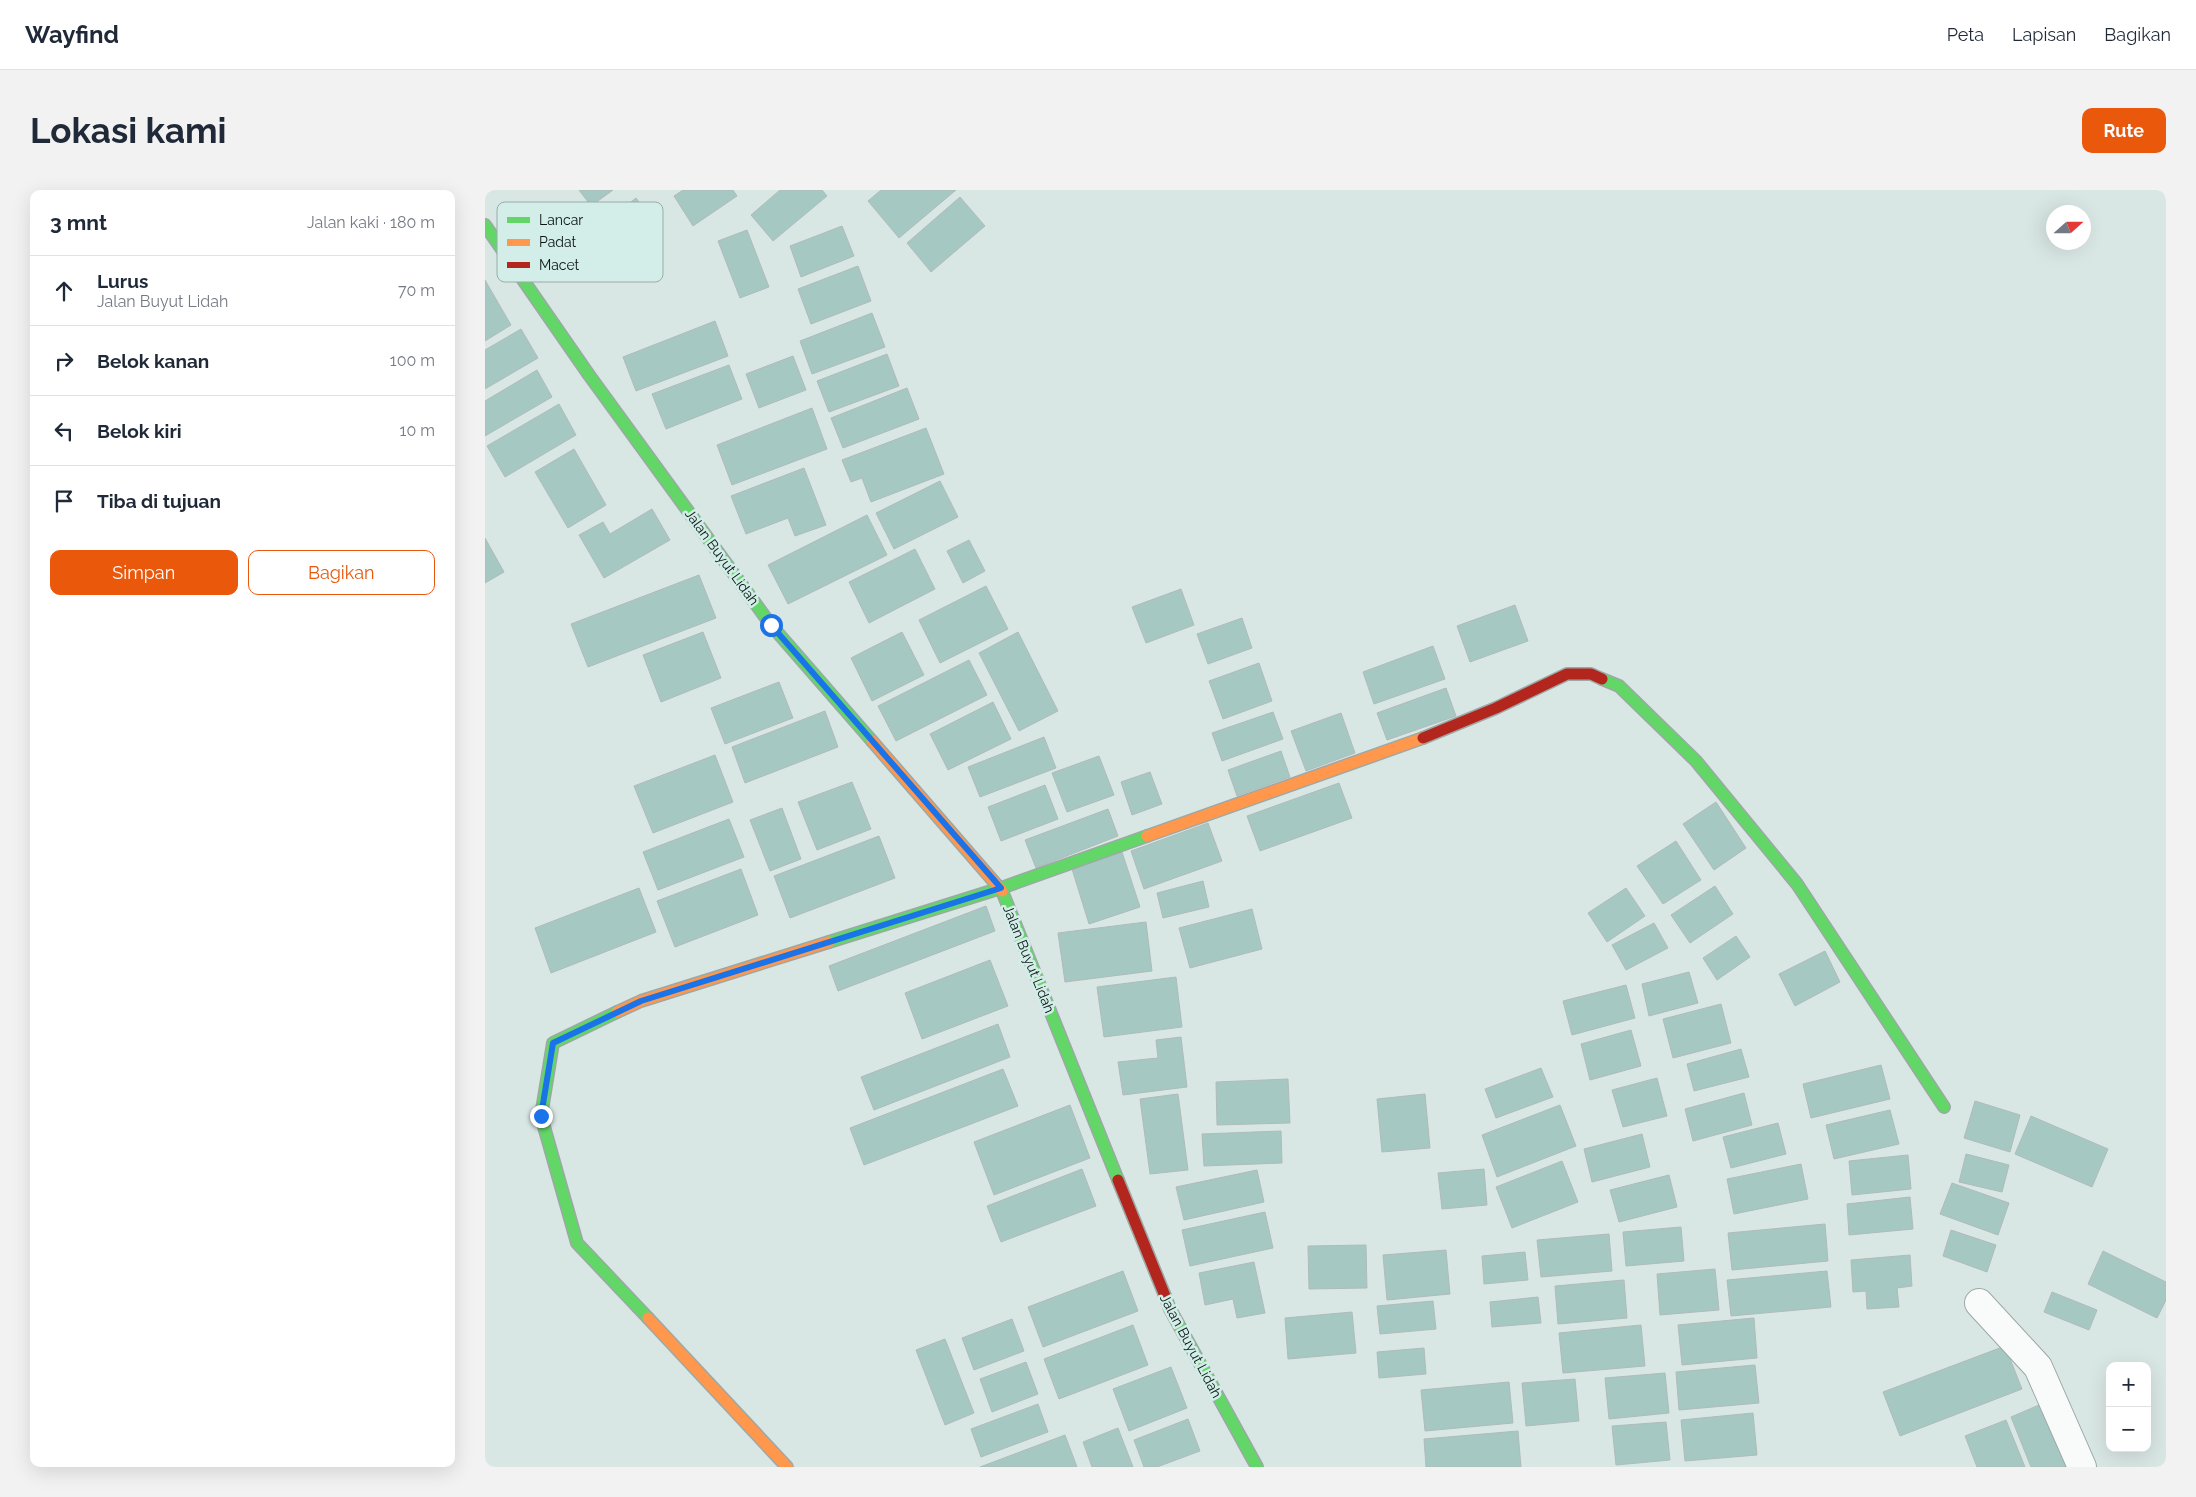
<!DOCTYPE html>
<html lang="id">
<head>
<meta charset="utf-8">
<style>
  body { margin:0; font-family:Raleway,sans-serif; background:#f2f2f3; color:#1f2937 }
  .controls { position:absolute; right:15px; bottom:15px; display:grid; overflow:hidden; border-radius:10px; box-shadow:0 5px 20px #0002 }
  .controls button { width:45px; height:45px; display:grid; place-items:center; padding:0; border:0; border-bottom:1px solid #e0e1e3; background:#fff; color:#1f2937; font:25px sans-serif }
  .compass { position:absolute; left:1561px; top:15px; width:45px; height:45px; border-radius:50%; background:#fff; box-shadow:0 5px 20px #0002; rotate:69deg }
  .stop { position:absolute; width:15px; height:15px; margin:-11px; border:4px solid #1a73e8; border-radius:50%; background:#fff }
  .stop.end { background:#1a73e8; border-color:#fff; box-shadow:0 1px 5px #0008 }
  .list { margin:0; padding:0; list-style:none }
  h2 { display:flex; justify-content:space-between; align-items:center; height:65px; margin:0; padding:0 20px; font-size:21px }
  h2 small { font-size:16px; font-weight:400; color:#747a83 }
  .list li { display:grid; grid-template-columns:32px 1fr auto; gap:15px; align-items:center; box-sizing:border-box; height:70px; padding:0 20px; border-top:1px solid #e0e1e3 }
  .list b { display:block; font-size:19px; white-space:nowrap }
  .list p { margin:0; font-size:16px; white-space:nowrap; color:#747a83 }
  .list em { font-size:16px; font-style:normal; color:#747a83 }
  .actions { display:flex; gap:10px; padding:15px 20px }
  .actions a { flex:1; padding:11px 0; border:1px solid #ea580c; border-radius:10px; text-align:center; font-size:18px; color:#ea580c }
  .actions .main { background:#ea580c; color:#fff }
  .icon { flex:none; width:28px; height:28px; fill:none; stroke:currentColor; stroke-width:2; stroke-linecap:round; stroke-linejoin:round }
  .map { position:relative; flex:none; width:1681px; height:1277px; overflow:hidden; border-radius:10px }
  header { display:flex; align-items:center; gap:30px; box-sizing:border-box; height:70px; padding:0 25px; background:#fff; border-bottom:1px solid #e0e1e3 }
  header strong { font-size:24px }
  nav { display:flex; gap:28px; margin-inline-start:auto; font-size:18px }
  .intro { display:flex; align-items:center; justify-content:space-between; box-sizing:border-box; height:120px; padding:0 30px }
  h1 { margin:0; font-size:35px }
  .button { padding:12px 22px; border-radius:10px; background:#ea580c; color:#fff; font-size:18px; font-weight:700 }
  main { display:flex; gap:30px; padding:0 30px }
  aside { flex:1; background:#fff; border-radius:10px; box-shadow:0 5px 20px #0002 }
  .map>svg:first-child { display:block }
  .building { fill:#a5c8c3; stroke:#b0bbb9 }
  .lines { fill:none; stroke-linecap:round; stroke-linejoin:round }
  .street-casing { stroke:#9da8a6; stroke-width:30 }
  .fast-casing { stroke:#9da8a6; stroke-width:14 }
  .slow-casing { stroke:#9da8a6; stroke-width:14 }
  .jam-casing { stroke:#9da8a6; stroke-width:14 }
  .street { stroke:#f9fbfb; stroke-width:28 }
  .fast { stroke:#63d668; stroke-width:11 }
  .slow { stroke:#ff974d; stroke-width:11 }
  .jam { stroke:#b3261e; stroke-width:11 }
  .route { stroke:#1a73e8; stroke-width:6 }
  .labels { text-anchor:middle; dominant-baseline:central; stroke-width:5; stroke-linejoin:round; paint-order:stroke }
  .street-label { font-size:14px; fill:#0b1513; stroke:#d3ede8 }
  .key { fill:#d3ede8; stroke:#97aca8; stroke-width:1 }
  .key-label { font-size:14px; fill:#0b1513 }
</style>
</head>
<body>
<header>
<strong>Wayfind</strong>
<nav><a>Peta</a><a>Lapisan</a><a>Bagikan</a></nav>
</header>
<div class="intro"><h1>Lokasi kami</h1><a class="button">Rute</a></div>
<main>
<aside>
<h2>3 mnt<small>Jalan kaki · 180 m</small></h2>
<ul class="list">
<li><svg class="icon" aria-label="ahead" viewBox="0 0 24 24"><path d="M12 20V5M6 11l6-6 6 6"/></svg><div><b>Lurus</b><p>Jalan Buyut Lidah</p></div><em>70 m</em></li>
<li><svg class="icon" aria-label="right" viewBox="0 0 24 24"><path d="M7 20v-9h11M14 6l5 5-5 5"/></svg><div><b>Belok kanan</b></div><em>100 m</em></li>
<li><svg class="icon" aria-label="left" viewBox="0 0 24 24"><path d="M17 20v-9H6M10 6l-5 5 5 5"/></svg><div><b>Belok kiri</b></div><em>10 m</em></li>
<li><svg class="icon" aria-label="arrive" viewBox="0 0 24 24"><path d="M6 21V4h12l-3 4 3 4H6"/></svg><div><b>Tiba di tujuan</b></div></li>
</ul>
<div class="actions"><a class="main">Simpan</a><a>Bagikan</a></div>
</aside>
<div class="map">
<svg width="1681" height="1277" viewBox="0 0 1681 1277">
  <rect width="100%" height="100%" fill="#d9e7e4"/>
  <g class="building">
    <path d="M 94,0 L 128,0 L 106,16 Z"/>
    <path d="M 198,0 L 248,0 L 252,6 L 208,36 L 189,6 Z"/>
    <path d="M 295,0 L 337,0 L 342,6 L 288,51 L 266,25 Z"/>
    <path d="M 396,0 L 471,0 L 414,48 L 383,11 Z"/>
    <path d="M 475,7 L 500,36 L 446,82 L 422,53 Z"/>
    <path d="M 151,8 L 172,36 L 111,82 L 79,37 L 106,16 L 119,33 Z"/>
    <path d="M 357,36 L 369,66 L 316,87 L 305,56 Z"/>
    <path d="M 262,40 L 284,97 L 255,108 L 233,51 Z"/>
    <path d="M 373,76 L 386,111 L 326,134 L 313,99 Z"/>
    <path d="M 0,90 L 26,135 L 0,151 Z"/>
    <path d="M 387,123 L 400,157 L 327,184 L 315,151 Z"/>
    <path d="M 230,131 L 243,166 L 151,201 L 138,167 Z"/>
    <path d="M 36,139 L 53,168 L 0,199 L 0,160 Z"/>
    <path d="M 402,164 L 414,196 L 344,222 L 332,191 Z"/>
    <path d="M 308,166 L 321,200 L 274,218 L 261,184 Z"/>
    <path d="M 244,175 L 257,209 L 181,239 L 167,204 Z"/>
    <path d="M 52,180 L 67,207 L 0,246 L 0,211 Z"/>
    <path d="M 422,198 L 434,229 L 358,258 L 346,228 Z"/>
    <path d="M 74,214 L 91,245 L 20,287 L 2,256 Z"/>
    <path d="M 327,218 L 342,259 L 247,295 L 232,255 Z"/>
    <path d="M 441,238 L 459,284 L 386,312 L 377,288 L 366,292 L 357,270 Z"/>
    <path d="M 89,259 L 121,315 L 83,338 L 50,282 Z"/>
    <path d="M 319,278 L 341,335 L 310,346 L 303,328 L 261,344 L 246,306 Z"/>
    <path d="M 455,291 L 473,327 L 409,359 L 391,323 Z"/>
    <path d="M 167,319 L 185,350 L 119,388 L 94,345 L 118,332 L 125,344 Z"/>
    <path d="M 382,325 L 402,365 L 303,414 L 283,375 Z"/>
    <path d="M 0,348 L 19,382 L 0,393 Z"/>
    <path d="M 484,350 L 500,381 L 478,393 L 462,361 Z"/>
    <path d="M 430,359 L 450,399 L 384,433 L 364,392 Z"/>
    <path d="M 214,385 L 231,428 L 103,477 L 86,434 Z"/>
    <path d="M 501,396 L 523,439 L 455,473 L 434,430 Z"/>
    <path d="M 696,399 L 709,435 L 661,453 L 647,417 Z"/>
    <path d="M 1030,415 L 1043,451 L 985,472 L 972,436 Z"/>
    <path d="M 757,428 L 767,458 L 723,474 L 712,444 Z"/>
    <path d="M 218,442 L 236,488 L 176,512 L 158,465 Z"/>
    <path d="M 417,442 L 439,485 L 387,511 L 366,468 Z"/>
    <path d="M 533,442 L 573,521 L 534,541 L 494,463 Z"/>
    <path d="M 948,456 L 960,489 L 889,514 L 878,482 Z"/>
    <path d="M 484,470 L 502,505 L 411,551 L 393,516 Z"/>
    <path d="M 774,473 L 787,511 L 738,529 L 724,491 Z"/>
    <path d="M 294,492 L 308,528 L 240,554 L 226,518 Z"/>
    <path d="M 961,498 L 971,526 L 902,550 L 892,523 Z"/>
    <path d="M 508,512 L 526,549 L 463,580 L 445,544 Z"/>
    <path d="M 340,521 L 353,557 L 260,593 L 247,557 Z"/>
    <path d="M 788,522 L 798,549 L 737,571 L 727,543 Z"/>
    <path d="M 856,523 L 870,563 L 821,581 L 806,541 Z"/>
    <path d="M 559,547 L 571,578 L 495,607 L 483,577 Z"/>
    <path d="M 796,561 L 805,587 L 752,606 L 743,580 Z"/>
    <path d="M 230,565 L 248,612 L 168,643 L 149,596 Z"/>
    <path d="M 614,566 L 629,605 L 582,622 L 567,583 Z"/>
    <path d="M 665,582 L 677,614 L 647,625 L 636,592 Z"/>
    <path d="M 367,592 L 386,639 L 332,660 L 313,612 Z"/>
    <path d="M 854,593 L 867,628 L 775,661 L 762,626 Z"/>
    <path d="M 560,595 L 573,629 L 516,651 L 503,617 Z"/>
    <path d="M 1231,612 L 1261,658 L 1229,680 L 1198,634 Z"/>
    <path d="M 297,618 L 316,669 L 285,681 L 265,630 Z"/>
    <path d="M 623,619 L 633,646 L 551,678 L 540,650 Z"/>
    <path d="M 244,629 L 259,667 L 173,700 L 158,662 Z"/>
    <path d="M 723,633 L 737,671 L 659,699 L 646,661 Z"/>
    <path d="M 394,646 L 410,688 L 305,728 L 289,686 Z"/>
    <path d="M 1191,651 L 1216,690 L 1178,714 L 1152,676 Z"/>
    <path d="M 637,662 L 655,717 L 604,734 L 587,679 Z"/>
    <path d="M 256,679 L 273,725 L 190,757 L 172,711 Z"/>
    <path d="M 718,691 L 724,717 L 678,728 L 672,703 Z"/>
    <path d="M 1230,696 L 1248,724 L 1205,753 L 1186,725 Z"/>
    <path d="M 154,698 L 171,742 L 66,783 L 50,738 Z"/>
    <path d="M 1141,698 L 1160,726 L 1122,752 L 1103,723 Z"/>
    <path d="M 501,716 L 510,741 L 353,801 L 344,776 Z"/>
    <path d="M 767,719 L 777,759 L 705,778 L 694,738 Z"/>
    <path d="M 661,732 L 667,781 L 580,792 L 573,743 Z"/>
    <path d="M 1169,733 L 1183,758 L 1141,780 L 1127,755 Z"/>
    <path d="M 1251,746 L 1265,767 L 1232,790 L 1218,768 Z"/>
    <path d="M 1340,761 L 1355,792 L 1310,816 L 1294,784 Z"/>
    <path d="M 505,770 L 523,816 L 437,849 L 420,803 Z"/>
    <path d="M 1204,782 L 1213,813 L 1164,826 L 1157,794 Z"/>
    <path d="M 691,787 L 697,837 L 619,847 L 612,797 Z"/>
    <path d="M 1141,795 L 1150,828 L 1087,845 L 1078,811 Z"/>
    <path d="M 1236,814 L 1246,853 L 1188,868 L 1178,829 Z"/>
    <path d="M 513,834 L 525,867 L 389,920 L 376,887 Z"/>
    <path d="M 1146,840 L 1156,876 L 1105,890 L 1096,854 Z"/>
    <path d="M 696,847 L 702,897 L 638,905 L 633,872 L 673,868 L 671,850 Z"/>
    <path d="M 1256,859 L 1264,887 L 1209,901 L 1202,874 Z"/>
    <path d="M 1396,875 L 1405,909 L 1326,928 L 1318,894 Z"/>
    <path d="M 1056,878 L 1068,907 L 1011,928 L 1000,899 Z"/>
    <path d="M 518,879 L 533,916 L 379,975 L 365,938 Z"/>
    <path d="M 1172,888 L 1182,926 L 1138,937 L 1127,900 Z"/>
    <path d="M 803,889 L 805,933 L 732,935 L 731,892 Z"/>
    <path d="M 1259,903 L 1267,935 L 1208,951 L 1200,919 Z"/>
    <path d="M 693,904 L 703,980 L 665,984 L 655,909 Z"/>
    <path d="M 940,904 L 945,958 L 897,962 L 892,909 Z"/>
    <path d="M 1490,911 L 1535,925 L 1525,962 L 1479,948 Z"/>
    <path d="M 585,915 L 605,968 L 509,1005 L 489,952 Z"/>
    <path d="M 1075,915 L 1091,956 L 1012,987 L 997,945 Z"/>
    <path d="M 1405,920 L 1414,954 L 1349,969 L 1341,935 Z"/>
    <path d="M 1546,926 L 1623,959 L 1607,997 L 1530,964 Z"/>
    <path d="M 1293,933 L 1301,964 L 1246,978 L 1238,947 Z"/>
    <path d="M 796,941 L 797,973 L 719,976 L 717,944 Z"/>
    <path d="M 1157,944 L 1165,977 L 1107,992 L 1099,959 Z"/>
    <path d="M 1481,964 L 1524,975 L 1517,1002 L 1474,992 Z"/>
    <path d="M 1423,965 L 1426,999 L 1367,1005 L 1364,971 Z"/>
    <path d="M 1077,971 L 1093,1012 L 1027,1038 L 1011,997 Z"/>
    <path d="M 1316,974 L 1323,1009 L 1249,1024 L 1242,989 Z"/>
    <path d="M 597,979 L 611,1016 L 516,1052 L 502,1016 Z"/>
    <path d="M 999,979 L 1002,1015 L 957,1019 L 953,983 Z"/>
    <path d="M 772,980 L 779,1012 L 699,1030 L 691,997 Z"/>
    <path d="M 1184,985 L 1192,1017 L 1134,1032 L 1125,1000 Z"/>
    <path d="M 1467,993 L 1524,1013 L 1513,1045 L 1455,1024 Z"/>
    <path d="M 1425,1007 L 1428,1039 L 1364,1045 L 1362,1014 Z"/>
    <path d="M 780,1022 L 788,1058 L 705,1076 L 697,1040 Z"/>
    <path d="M 1340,1034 L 1343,1071 L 1247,1080 L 1243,1043 Z"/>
    <path d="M 1196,1037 L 1199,1071 L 1141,1076 L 1138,1042 Z"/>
    <path d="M 1466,1040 L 1511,1055 L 1502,1082 L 1458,1066 Z"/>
    <path d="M 1124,1044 L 1127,1081 L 1056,1087 L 1052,1050 Z"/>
    <path d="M 881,1055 L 882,1098 L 824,1099 L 823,1056 Z"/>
    <path d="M 961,1060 L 965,1104 L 902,1110 L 898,1065 Z"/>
    <path d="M 1618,1061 L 1681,1092 L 1681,1110 L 1672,1128 L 1603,1094 Z"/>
    <path d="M 1040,1062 L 1043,1090 L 999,1094 L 997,1066 Z"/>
    <path d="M 1425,1065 L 1427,1096 L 1412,1098 L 1414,1117 L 1382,1119 L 1381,1101 L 1368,1102 L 1366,1070 Z"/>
    <path d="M 769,1072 L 780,1123 L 752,1128 L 748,1109 L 720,1115 L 714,1083 Z"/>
    <path d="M 1230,1079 L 1234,1120 L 1175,1125 L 1172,1084 Z"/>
    <path d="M 638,1081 L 653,1121 L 558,1157 L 543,1117 Z"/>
    <path d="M 1342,1081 L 1346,1117 L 1246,1126 L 1242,1090 Z"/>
    <path d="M 1139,1090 L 1142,1128 L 1073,1134 L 1070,1096 Z"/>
    <path d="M 1567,1102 L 1612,1120 L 1604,1140 L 1559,1122 Z"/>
    <path d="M 1053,1107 L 1056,1133 L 1007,1137 L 1005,1112 Z"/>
    <path d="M 948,1111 L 951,1139 L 895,1144 L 892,1116 Z"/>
    <path d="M 867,1122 L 871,1163 L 803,1169 L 800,1128 Z"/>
    <path d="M 1269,1128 L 1272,1168 L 1197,1175 L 1193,1135 Z"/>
    <path d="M 527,1129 L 539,1161 L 489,1180 L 477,1148 Z"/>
    <path d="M 648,1135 L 663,1175 L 574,1209 L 559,1169 Z"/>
    <path d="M 1156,1135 L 1160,1176 L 1078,1183 L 1074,1143 Z"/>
    <path d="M 460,1149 L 489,1223 L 460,1235 L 431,1160 Z"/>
    <path d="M 1520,1156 L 1537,1199 L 1415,1246 L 1398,1202 Z"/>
    <path d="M 939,1158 L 941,1184 L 894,1188 L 892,1162 Z"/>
    <path d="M 541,1172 L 553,1204 L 507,1222 L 495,1189 Z"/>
    <path d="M 1270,1175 L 1274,1213 L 1194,1220 L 1191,1182 Z"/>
    <path d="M 686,1177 L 702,1218 L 644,1241 L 628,1199 Z"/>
    <path d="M 1180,1183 L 1184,1223 L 1124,1229 L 1120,1188 Z"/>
    <path d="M 1090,1189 L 1094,1231 L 1041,1236 L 1037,1193 Z"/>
    <path d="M 1024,1192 L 1028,1233 L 940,1241 L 936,1200 Z"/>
    <path d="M 1561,1212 L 1587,1277 L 1546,1277 L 1526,1227 Z"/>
    <path d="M 553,1214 L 563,1242 L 496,1267 L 486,1239 Z"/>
    <path d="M 1268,1223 L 1272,1265 L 1200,1271 L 1196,1230 Z"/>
    <path d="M 703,1229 L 715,1261 L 672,1277 L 659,1277 L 649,1250 Z"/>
    <path d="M 1521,1230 L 1540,1277 L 1492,1277 L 1480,1246 Z"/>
    <path d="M 1181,1232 L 1185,1270 L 1131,1275 L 1127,1236 Z"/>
    <path d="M 633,1238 L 648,1277 L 607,1277 L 598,1252 Z"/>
    <path d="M 1033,1241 L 1036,1277 L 941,1277 L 939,1249 Z"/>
    <path d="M 580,1245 L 592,1277 L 495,1277 Z"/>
  </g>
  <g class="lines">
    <g class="street-casing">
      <path id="street" d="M 1494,1113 L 1553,1177 L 1597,1277"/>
    </g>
    <g class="fast-casing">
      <g id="fast">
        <path d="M 0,35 L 104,185 L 286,435 L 387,551"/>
        <path d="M 1117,489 L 1134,496 L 1211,571 L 1312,694 L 1459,917"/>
        <path d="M 517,701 L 633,990"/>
        <path d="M 344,752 L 516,698 L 662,646"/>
        <path d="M 132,822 L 68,853 L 56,926 L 92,1053 L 163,1128"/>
        <path d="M 680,1106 L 685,1119 L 772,1277"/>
      </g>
    </g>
    <g class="slow-casing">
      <g id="slow">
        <path d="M 387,551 L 517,701"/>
        <path d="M 662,646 L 938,548"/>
        <path d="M 132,822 L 156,811 L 344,752"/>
        <path d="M 163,1128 L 302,1277"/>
      </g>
    </g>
    <g class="jam-casing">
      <g id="jam">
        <path d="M 938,548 L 1011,518 L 1082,484 L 1106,484 L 1117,489"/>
        <path d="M 633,990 L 680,1106"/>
      </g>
    </g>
    <use href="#street" class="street"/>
    <use href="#fast" class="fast"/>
    <use href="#slow" class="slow"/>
    <use href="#jam" class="jam"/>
  </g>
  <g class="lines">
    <path class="route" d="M 56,926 L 68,853 L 156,811 L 516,698 L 286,435"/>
  </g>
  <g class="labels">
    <g class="street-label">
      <text transform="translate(237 367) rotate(54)">Jalan Buyut Lidah</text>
      <text transform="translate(544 769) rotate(68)">Jalan Buyut Lidah</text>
      <text transform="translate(706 1156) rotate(62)">Jalan Buyut Lidah</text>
    </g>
  </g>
  <rect x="12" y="12" width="166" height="80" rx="8" class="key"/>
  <rect x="22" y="27" width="23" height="6" fill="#63d668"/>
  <rect x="22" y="49" width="23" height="7" fill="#ff974d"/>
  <rect x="22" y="72" width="23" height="6" fill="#b3261e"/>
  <g class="key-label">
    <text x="54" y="35">Lancar</text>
    <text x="54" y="57">Padat</text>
    <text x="54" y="80">Macet</text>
  </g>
</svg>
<div class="controls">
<button>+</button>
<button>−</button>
</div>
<svg class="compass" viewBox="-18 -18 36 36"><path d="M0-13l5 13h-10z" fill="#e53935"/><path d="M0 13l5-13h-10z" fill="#747a83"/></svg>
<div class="stop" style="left:286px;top:435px"></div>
<div class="stop end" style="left:56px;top:926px"></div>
</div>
</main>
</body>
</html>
